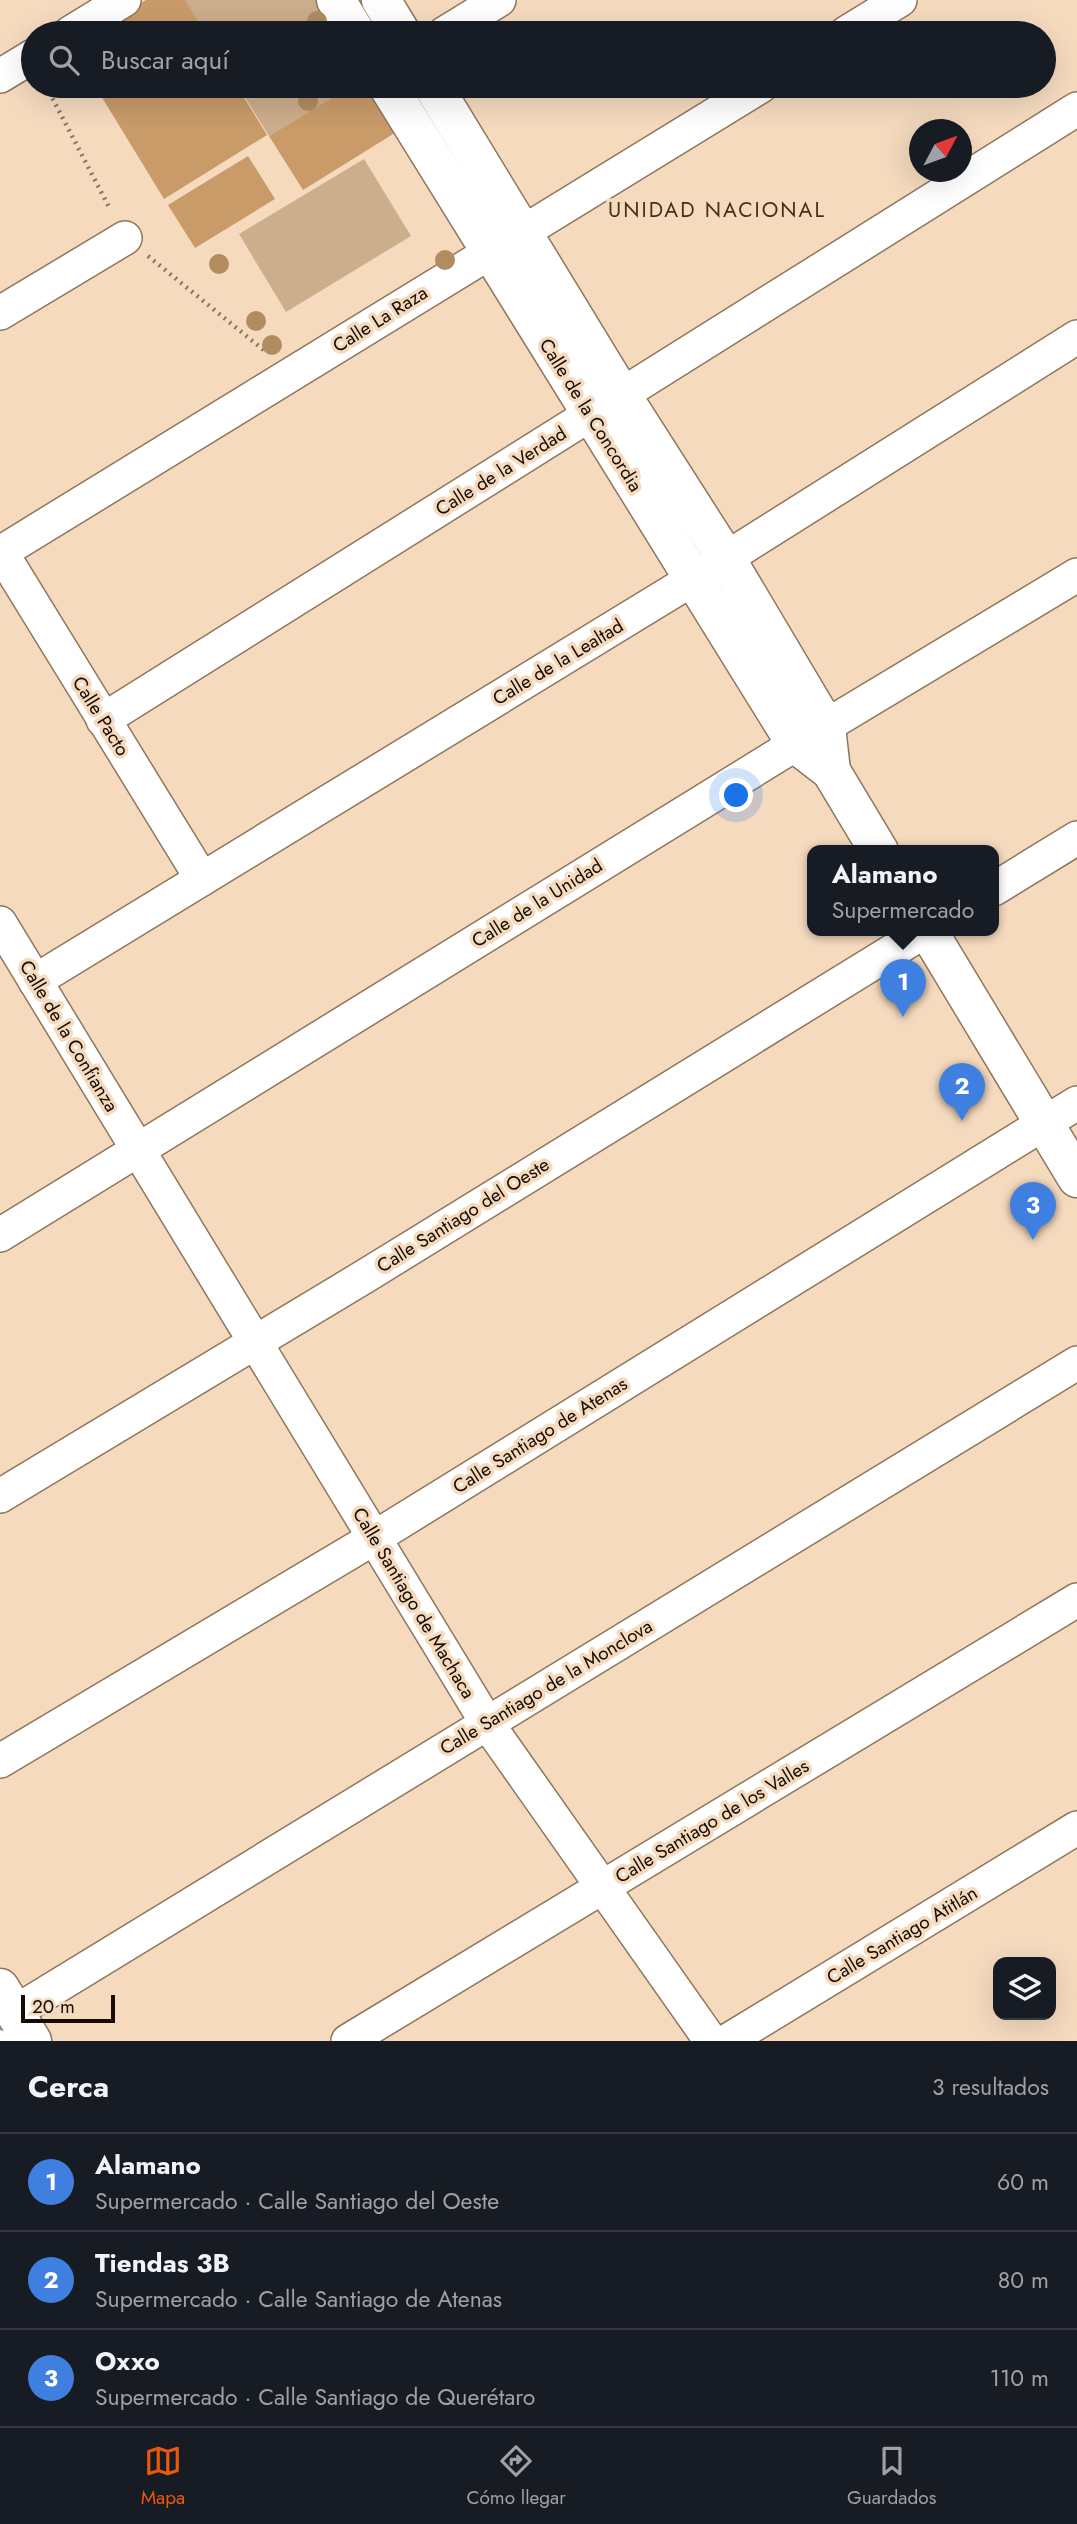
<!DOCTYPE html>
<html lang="es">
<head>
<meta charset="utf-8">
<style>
  body { margin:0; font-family:Jost,sans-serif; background:#242831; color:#f1f3f6 }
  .controls { position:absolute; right:21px; bottom:21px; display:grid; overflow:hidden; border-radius:14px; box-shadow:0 7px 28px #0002 }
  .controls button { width:63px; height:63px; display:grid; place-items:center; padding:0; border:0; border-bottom:2px solid #363941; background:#171b24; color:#f1f3f6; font:35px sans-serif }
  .compass { position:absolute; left:909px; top:119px; width:63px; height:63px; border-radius:50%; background:#171b24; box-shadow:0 7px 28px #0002; rotate:49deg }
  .scale { position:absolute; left:21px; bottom:18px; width:94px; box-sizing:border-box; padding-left:7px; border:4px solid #150c04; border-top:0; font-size:19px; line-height:24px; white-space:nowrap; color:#150c04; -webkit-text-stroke:5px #f5dabe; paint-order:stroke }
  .you { position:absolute; left:737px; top:796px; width:24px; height:24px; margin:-18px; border:5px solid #fff; border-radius:50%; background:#1a73e8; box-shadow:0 0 0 10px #1a73e833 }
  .badge { display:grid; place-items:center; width:46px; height:46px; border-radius:50%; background:#ea580c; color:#fff; font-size:23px; font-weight:700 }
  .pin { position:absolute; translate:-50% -58px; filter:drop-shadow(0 2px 4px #0008) }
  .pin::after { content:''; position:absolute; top:37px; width:24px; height:21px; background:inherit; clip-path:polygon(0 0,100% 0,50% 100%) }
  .popup { position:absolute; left:807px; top:845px; width:192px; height:91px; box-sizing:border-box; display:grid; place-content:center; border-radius:14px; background:#171b24; filter:drop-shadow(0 2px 5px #0005); font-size:23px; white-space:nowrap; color:#9ea1a6 }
  .popup b { font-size:26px; color:#f1f3f6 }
  .popup::after { content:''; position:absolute; left:50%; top:100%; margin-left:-14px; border:14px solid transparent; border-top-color:#171b24 }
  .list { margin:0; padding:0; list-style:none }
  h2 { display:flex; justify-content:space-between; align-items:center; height:91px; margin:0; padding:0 28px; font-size:30px }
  h2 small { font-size:23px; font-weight:400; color:#9ea1a6 }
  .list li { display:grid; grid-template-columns:46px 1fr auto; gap:21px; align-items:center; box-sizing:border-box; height:98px; padding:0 28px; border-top:2px solid #363941 }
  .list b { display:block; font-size:26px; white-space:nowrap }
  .list p { margin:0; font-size:23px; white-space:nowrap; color:#9ea1a6 }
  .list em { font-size:23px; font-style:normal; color:#9ea1a6 }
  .icon { flex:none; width:38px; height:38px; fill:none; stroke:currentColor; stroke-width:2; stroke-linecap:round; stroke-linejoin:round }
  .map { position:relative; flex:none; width:1077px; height:2041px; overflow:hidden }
  .search { position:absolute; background:#171b24; box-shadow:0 7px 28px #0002; left:21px; right:21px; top:21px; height:77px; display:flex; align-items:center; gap:18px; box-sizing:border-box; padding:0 24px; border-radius:38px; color:#9ea1a6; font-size:26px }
  .sheet { height:385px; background:#171b24 }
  nav { display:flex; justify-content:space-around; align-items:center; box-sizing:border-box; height:98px; border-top:2px solid #363941; background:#171b24; font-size:19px; color:#9ea1a6 }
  nav a { display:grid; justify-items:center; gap:4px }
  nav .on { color:#ea580c }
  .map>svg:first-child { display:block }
  .green { fill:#ccad8c }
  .building { fill:#c89b69 }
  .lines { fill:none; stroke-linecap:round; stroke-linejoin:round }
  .service-casing { stroke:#8e765c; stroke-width:18 }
  .minor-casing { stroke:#8e765c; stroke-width:36 }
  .tertiary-casing { stroke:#8e765c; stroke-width:41 }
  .path { stroke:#877563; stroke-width:4.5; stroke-dasharray:2 5; stroke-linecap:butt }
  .service { stroke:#fff; stroke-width:16 }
  .minor { stroke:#fff; stroke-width:33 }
  .tertiary { stroke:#fff; stroke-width:38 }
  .tree { fill:#b18c5f }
  .labels { text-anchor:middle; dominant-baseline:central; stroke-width:7; stroke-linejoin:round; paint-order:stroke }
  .street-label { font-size:19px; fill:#150c04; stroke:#f5dabe }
  .neighbourhood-label { font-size:21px; letter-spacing:2px; fill:#453018; stroke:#f5dabe }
</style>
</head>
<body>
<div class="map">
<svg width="1077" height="2041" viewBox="0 0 1077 2041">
  <rect width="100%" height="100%" fill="#f5dabe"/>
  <g class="green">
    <path d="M 184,0 L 316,0 L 337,33 L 205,33 Z"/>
    <path d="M 238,86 L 351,86 L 269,136 Z"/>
    <path d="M 364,159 L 411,236 L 286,312 L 239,234 Z"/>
  </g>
  <g class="building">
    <path d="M 146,0 L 185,0 L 205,33 L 92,33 Z"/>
    <path d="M 95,86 L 237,86 L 267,135 L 164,199 Z"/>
    <path d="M 351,86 L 370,86 L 398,131 L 303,190 L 269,136 Z"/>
    <path d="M 248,156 L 275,199 L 195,248 L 168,205 Z"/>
  </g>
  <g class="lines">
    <g class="service-casing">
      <path id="service" d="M 0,2038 L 2,2041"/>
    </g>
    <g class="minor-casing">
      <g id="minor">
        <path d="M 70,33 L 124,0"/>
        <path d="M 445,33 L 499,0"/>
        <path d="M 846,33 L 900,0"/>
        <path d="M 0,76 L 33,56"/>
        <path d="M 0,313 L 125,238"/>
        <path d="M 1,552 L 202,879"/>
        <path d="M 0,553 L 761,86"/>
        <path d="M 103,720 L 1077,109"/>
        <path d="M 994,889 L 1077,838"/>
        <path d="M 0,923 L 487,1723 L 711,2041"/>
        <path d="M 35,981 L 693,579 L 1077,337"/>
        <path d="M 0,1235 L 796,744 L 1077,575"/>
        <path d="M 0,1496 L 367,1275 L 925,931"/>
        <path d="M 0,1761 L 374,1538 L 1077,1103"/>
        <path d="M 15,2012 L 1077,1363"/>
        <path d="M 348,2041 L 1077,1600"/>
        <path d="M 727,2041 L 1077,1828"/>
      </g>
    </g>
    <g class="tertiary-casing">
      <g id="tertiary">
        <path d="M 336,0 L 356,33"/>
        <path d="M 381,0 L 401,33"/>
        <path d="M 388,86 L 796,744 L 831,771 L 879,851"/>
        <path d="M 433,86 L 622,396 L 725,557 L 826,727 L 831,771"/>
        <path d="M 928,931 L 1077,1178"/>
        <path d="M 0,1988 L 32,2041"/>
      </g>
    </g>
    <g class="path">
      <path d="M 46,86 L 110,209"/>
      <path d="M 148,256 L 266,352"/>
    </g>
    <use href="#service" class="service"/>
    <use href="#minor" class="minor"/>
    <use href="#tertiary" class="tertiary"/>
  </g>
  <g class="tree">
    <circle cx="317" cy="21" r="10"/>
    <circle cx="308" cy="101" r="10"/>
    <circle cx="445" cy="260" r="10"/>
    <circle cx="219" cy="264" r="10"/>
    <circle cx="256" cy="321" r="10"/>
    <circle cx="272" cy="345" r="10"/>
  </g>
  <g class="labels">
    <g class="street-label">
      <text transform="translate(380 319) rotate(-32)">Calle La Raza</text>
      <text transform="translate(591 415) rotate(58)">Calle de la Concordia</text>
      <text transform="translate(501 471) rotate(-32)">Calle de la Verdad</text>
      <text transform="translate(558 662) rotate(-31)">Calle de la Lealtad</text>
      <text transform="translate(101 716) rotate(58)">Calle Pacto</text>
      <text transform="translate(537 903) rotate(-32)">Calle de la Unidad</text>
      <text transform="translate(69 1036) rotate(59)">Calle de la Confianza</text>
      <text transform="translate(463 1215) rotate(-32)">Calle Santiago del Oeste</text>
      <text transform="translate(540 1435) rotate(-32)">Calle Santiago de Atenas</text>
      <text transform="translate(414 1603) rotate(59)">Calle Santiago de Machaca</text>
      <text transform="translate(546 1687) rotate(-31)">Calle Santiago de la Monclova</text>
      <text transform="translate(712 1821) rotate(-31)">Calle Santiago de los Valles</text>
      <text transform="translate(902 1935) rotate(-31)">Calle Santiago Atitlán</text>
    </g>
    <g class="neighbourhood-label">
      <text x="717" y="210">UNIDAD NACIONAL</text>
    </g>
  </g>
</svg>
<div class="controls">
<button><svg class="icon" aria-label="layers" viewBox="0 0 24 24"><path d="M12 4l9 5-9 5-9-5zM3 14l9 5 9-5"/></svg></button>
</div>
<svg class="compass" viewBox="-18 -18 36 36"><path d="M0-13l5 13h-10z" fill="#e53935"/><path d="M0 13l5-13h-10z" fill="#9ea1a6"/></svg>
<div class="scale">20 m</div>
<div class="you"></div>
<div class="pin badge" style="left:903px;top:1017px;background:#3f7fe0">1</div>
<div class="popup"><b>Alamano</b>Supermercado</div>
<div class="pin badge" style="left:962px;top:1121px;background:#3f7fe0">2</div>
<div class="pin badge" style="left:1033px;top:1240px;background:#3f7fe0">3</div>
<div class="search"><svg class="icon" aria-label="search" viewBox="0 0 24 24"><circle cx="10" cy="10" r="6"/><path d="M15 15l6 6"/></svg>Buscar aquí</div>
</div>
<section class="sheet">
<h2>Cerca<small>3 resultados</small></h2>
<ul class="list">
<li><span class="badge" style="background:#3f7fe0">1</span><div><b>Alamano</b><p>Supermercado · Calle Santiago del Oeste</p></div><em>60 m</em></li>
<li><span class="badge" style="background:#3f7fe0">2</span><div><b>Tiendas 3B</b><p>Supermercado · Calle Santiago de Atenas</p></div><em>80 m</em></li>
<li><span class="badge" style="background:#3f7fe0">3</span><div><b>Oxxo</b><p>Supermercado · Calle Santiago de Querétaro</p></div><em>110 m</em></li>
</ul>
</section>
<nav>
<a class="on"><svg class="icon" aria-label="map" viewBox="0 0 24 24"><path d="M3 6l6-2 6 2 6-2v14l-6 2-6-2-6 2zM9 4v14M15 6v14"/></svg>Mapa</a>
<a><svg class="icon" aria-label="directions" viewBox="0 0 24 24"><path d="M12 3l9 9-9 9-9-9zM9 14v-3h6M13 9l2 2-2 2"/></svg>Cómo llegar</a>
<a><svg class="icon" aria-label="saved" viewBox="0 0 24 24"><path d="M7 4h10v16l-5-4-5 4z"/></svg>Guardados</a>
</nav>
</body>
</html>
